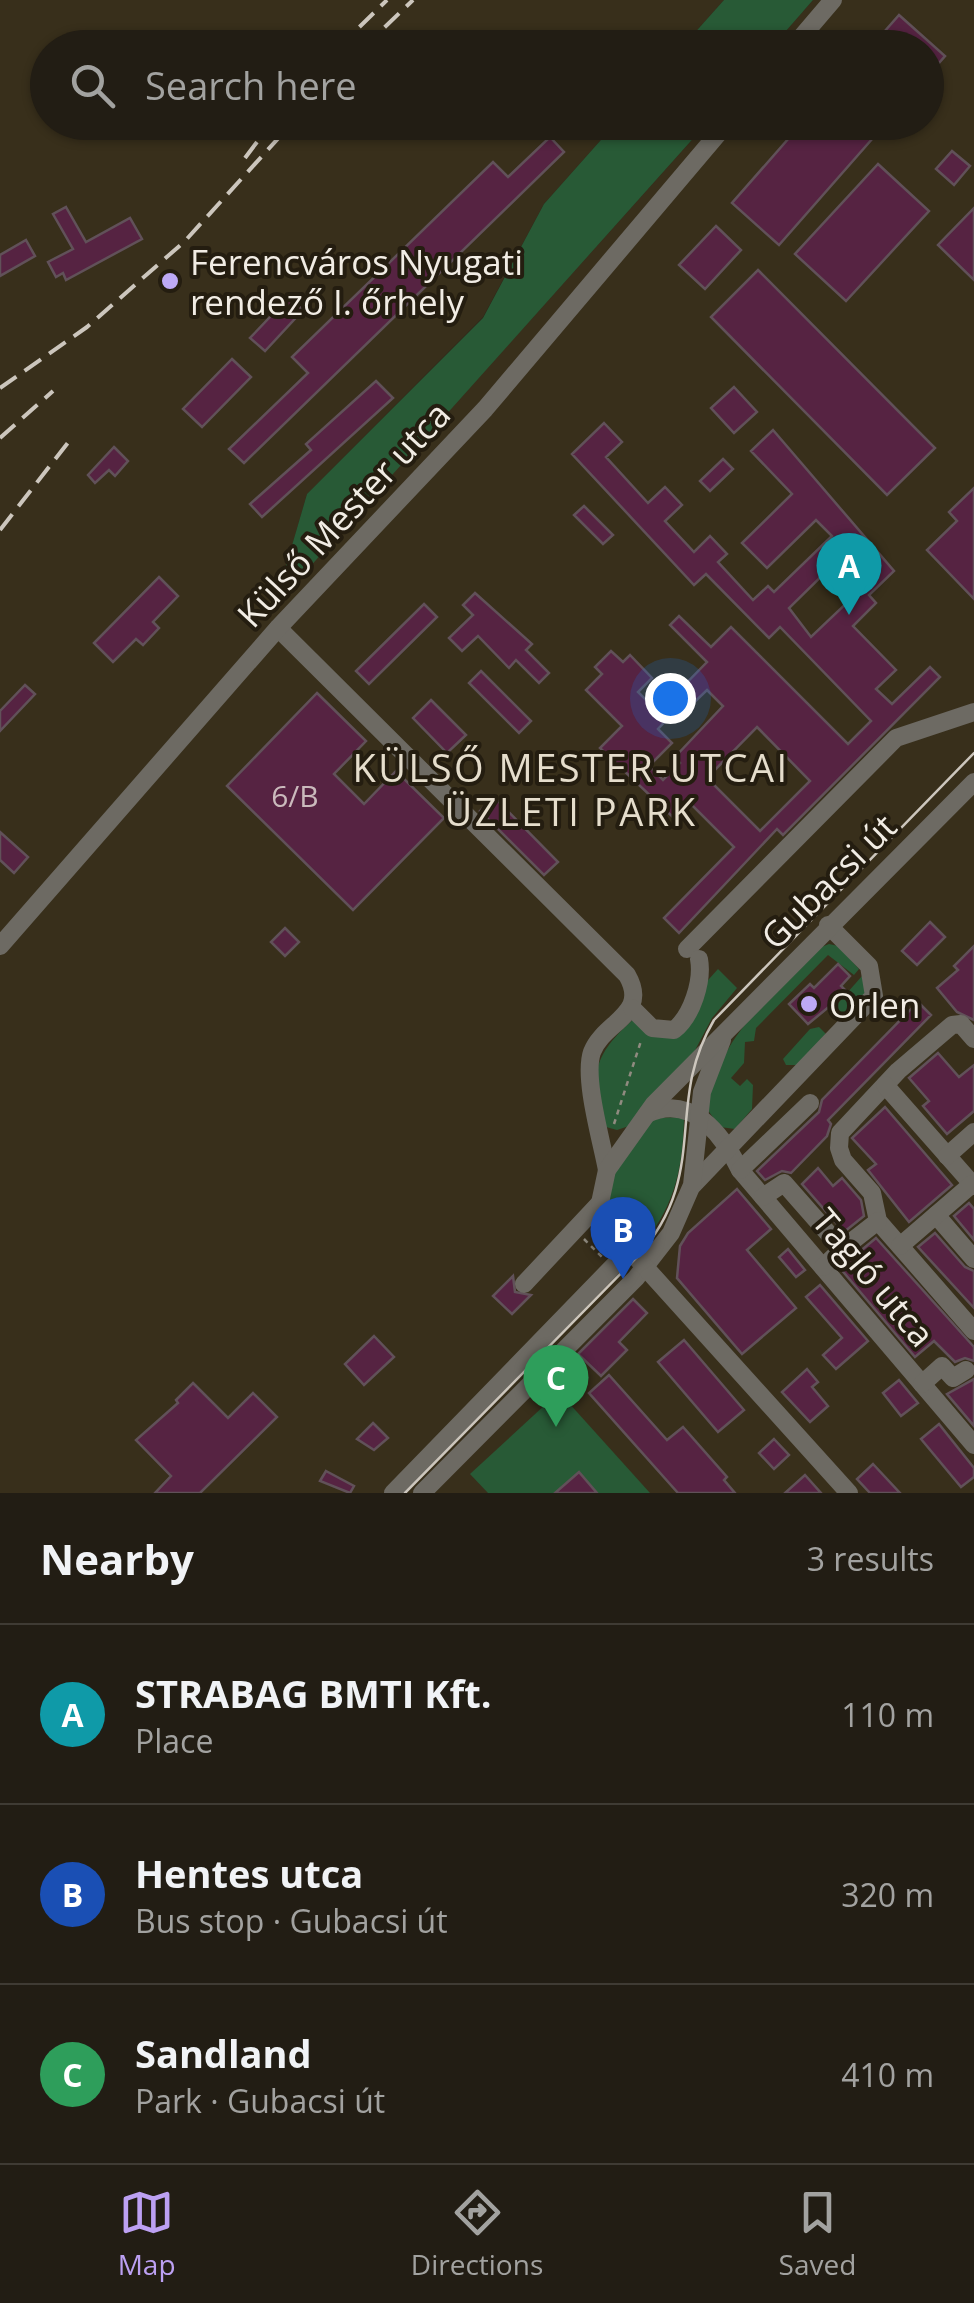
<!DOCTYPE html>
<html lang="en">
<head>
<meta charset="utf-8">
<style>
  body { margin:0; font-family:"Open Sans",sans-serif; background:#2e2a22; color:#f1f3f6 }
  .you { position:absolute; left:670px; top:698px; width:35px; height:35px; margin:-25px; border:8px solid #fff; border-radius:50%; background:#1a73e8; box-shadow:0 0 0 15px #1a73e833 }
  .badge { display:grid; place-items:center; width:65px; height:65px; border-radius:50%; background:#bca0f2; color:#fff; font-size:32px; font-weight:700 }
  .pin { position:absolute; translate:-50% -82px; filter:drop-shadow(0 2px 5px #0008) }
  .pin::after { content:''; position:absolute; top:52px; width:35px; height:30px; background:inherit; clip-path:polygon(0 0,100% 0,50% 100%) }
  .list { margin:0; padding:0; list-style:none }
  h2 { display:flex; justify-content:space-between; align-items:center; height:130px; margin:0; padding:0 40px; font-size:42px }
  h2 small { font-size:32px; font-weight:400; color:#a2a2a0 }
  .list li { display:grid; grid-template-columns:65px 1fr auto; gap:30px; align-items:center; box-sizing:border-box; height:180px; padding:0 40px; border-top:2px solid #3f3b34 }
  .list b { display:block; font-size:38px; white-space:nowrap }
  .list p { margin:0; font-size:32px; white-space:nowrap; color:#a2a2a0 }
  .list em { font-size:32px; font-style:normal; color:#a2a2a0 }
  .icon { flex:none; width:55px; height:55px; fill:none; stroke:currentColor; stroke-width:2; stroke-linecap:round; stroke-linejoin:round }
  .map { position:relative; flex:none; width:974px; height:1493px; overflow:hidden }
  .search { position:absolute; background:#221d14; box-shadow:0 2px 8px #0004; left:30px; right:30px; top:30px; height:110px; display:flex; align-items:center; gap:25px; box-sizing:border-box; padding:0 35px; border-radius:55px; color:#a2a2a0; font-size:38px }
  .sheet { height:670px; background:#221d14 }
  nav { display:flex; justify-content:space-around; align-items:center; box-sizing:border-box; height:140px; border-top:2px solid #3f3b34; background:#221d14; font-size:28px; color:#a2a2a0 }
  nav a { display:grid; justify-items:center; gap:5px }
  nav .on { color:#bca0f2 }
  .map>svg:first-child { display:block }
  .built { fill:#382f1b }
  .green { fill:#285a36 }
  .building { fill:#562342; stroke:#615159; stroke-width:2.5; fill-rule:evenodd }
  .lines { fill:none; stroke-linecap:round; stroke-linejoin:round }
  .path { stroke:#908b80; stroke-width:2.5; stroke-dasharray:5 5; stroke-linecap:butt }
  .minor { stroke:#6d6a63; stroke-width:18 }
  .tram { stroke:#ccc6bd; stroke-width:2.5 }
  .rail { stroke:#ccc6bd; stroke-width:4; stroke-dasharray:20 10; stroke-linecap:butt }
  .poi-dot { fill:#bda9f5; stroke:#241d10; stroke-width:4 }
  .labels { text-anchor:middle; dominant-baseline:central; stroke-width:8; stroke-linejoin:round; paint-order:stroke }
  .number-label { font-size:30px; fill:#cababc }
  .poi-label { font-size:35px; fill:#f1ece4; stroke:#241d10; text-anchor:start }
  .street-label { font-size:35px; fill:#f1ece4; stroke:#241d10 }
  .neighbourhood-label { font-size:38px; letter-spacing:2.5px; fill:#e5ddcc; stroke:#241d10 }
</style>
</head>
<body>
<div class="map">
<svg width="974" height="1493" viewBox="0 0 974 1493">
  <rect width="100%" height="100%" fill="#2d271a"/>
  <path class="built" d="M 0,0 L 724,0 L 682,47 L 48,48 L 48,122 L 616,123 L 544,204 L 483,317 L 307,494 L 275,605 L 707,123 L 926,122 L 926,48 L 772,47 L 813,0 L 974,0 L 974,1493 L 0,1493 Z"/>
  <g class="green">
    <path d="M 724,0 L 813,0 L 772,47 L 682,47 Z"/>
    <path d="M 616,123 L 707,123 L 274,607 L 307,494 L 483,318 L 544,204 Z"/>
    <path d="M 829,944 L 838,946 L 859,969 L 854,975 L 828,955 L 756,1028 L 754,1041 L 745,1042 L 744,1063 L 731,1078 L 740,1086 L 747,1079 L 753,1085 L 752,1109 L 735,1129 L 720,1127 L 707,1109 C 718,1036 770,998 819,948 Z"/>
    <path d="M 718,969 L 737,988 L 712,1018 L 691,1058 L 629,1126 L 617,1130 L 606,1127 C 585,1075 597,1051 635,1018 L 658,1036 Z"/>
    <path d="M 862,976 L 868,992 L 845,1015 L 833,1009 Z"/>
    <path d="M 819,1027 L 827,1035 L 797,1065 L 786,1065 L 783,1059 L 810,1029 Z"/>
    <path d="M 684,1117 C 683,1165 676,1202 646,1240 L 637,1242 L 608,1207 L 612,1176 L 654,1118 Z"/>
    <path d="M 559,1392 L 650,1493 L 488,1493 L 470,1474 Z"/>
  </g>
  <g class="building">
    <path d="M 899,15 L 945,56 L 926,78 L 926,48 L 870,48 Z"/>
    <path d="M 803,122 L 887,122 L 779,245 L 732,203 Z"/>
    <path d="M 550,137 L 564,152 L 244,463 L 229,449 L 308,373 L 292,357 L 493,162 L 508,177 Z"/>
    <path d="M 952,151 L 970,166 L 954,185 L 936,169 Z"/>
    <path d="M 878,164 L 929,211 L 846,301 L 795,254 Z"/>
    <path d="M 66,207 L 86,242 L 130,218 L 142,239 L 66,280 L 63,273 L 56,277 L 48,262 L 73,249 L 53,214 Z"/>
    <path d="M 974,208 L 974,280 L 938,245 Z"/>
    <path d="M 716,226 L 741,250 L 705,289 L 679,265 Z"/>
    <path d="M 26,240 L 35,256 L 0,276 L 0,255 Z"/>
    <path d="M 758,270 L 935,448 L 887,495 L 711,317 Z"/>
    <path d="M 289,297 L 303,310 L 265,351 L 250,338 Z"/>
    <path d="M 232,359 L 251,377 L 202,427 L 183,409 Z"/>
    <path d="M 376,381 L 393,398 L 262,517 L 250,504 L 311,450 L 306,444 Z"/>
    <path d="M 734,387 L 757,412 L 734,433 L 711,408 Z"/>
    <path d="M 604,423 L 622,442 L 606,457 L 648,503 L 665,487 L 682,505 L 665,521 L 694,552 L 710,536 L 727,554 L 718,562 L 753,600 L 768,586 L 774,592 L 832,536 L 816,520 L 767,568 L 742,543 L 792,494 L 751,451 L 773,430 L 894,571 L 869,595 L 876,603 L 853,626 L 896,670 L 876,689 L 892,704 L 930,667 L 940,677 L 783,835 L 777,829 L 679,933 L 664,918 L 734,847 L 692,805 L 677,821 L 600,748 L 622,726 L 586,690 L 602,674 L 595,667 L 611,651 L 623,662 L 630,655 L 652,678 L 638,692 L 658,712 L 707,662 L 670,625 L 679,616 L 711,647 L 731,627 L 848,744 L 871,721 L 780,627 L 769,638 L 706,574 L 694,585 L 572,454 ZM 846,552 L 872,579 L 811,637 L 789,608 ZM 707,690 L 723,706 L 675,757 L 680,763 L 663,780 L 649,766 L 672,743 L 658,729 L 675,711 L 680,716 ZM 757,727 L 810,781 L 760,831 L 707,778 Z"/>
    <path d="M 114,447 L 128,461 L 115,476 L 109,470 L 95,483 L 88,475 Z"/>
    <path d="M 723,459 L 733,469 L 710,491 L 700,481 Z"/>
    <path d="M 974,488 L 974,599 L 927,550 L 957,521 L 949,512 Z"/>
    <path d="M 584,506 L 613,535 L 603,544 L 574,515 Z"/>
    <path d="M 159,577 L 178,596 L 153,622 L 159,628 L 143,645 L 136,639 L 113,662 L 94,643 Z"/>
    <path d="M 475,593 L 532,644 L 526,650 L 549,673 L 539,683 L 516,660 L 509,668 L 478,636 L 462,651 L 449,638 L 473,615 L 463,605 Z"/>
    <path d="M 424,604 L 437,617 L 369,684 L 356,671 Z"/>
    <path d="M 481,671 L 531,721 L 519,733 L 469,683 Z"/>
    <path d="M 25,685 L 35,694 L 0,731 L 0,711 Z"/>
    <path d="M 317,693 L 366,741 L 334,774 L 364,804 L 396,771 L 444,818 L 353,910 L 227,786 Z"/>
    <path d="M 431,700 L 466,735 L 447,753 L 413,718 Z"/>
    <path d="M 494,797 L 558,862 L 544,875 L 480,811 Z"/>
    <path d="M 0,832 L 28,857 L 14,873 L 0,860 Z"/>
    <path d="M 930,922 L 945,937 L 917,965 L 902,951 Z"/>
    <path d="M 285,928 L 299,942 L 285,956 L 271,942 Z"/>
    <path d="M 974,946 L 974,1020 L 957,1012 L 937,988 L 958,970 L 954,966 Z"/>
    <path d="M 838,964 L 850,976 L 841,986 L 847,992 L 808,1024 L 789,1004 L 810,984 L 814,988 Z"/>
    <path d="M 918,1002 L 931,1015 L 828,1120 L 831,1124 L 827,1136 L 791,1173 L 782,1171 L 765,1180 L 757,1171 L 819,1112 L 822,1100 Z"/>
    <path d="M 938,1053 L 959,1077 L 974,1065 L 974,1111 L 947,1134 L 923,1106 L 929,1101 L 909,1078 Z"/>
    <path d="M 885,1107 L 952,1185 L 909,1222 L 868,1170 L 876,1164 L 852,1138 Z"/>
    <path d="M 818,1168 L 833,1186 L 842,1178 L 861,1200 L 864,1216 L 844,1232 L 802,1184 Z"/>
    <path d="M 737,1189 L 771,1229 L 747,1250 L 796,1308 L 742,1354 L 677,1278 L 680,1246 L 688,1233 Z"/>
    <path d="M 969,1203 L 974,1209 L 974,1240 L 954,1216 Z"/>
    <path d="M 935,1233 L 965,1267 L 974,1271 L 974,1308 L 918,1247 Z"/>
    <path d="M 876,1238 L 974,1347 L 974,1361 L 965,1358 L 955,1362 L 934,1341 L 915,1357 L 840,1268 Z"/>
    <path d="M 788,1249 L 805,1270 L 796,1277 L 779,1257 Z"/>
    <path d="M 513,1276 L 515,1292 L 531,1295 L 512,1314 L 493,1296 Z"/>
    <path d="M 820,1285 L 868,1341 L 836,1369 L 823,1355 L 842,1338 L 806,1297 Z"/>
    <path d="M 633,1299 L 647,1313 L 619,1342 L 627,1350 L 601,1376 L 578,1354 Z"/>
    <path d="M 374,1336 L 394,1357 L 364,1385 L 345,1364 Z"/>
    <path d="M 684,1340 L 744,1410 L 718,1432 L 658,1362 Z"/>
    <path d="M 807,1369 L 818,1382 L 812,1387 L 828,1406 L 810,1422 L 782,1392 Z"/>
    <path d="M 609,1375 L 667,1440 L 683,1427 L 727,1477 L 724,1480 L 735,1493 L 678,1493 L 589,1393 Z"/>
    <path d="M 974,1379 L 974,1426 L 947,1394 Z"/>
    <path d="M 899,1380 L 918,1403 L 901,1416 L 883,1393 Z"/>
    <path d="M 193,1383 L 228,1418 L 253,1393 L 277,1417 L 200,1493 L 155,1493 L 171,1476 L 136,1440 L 178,1403 L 176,1400 Z"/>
    <path d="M 373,1423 L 388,1438 L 374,1450 L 357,1439 Z"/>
    <path d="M 939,1424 L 974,1468 L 974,1477 L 961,1487 L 921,1439 Z"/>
    <path d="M 774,1439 L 789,1455 L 774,1469 L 759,1453 Z"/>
    <path d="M 873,1464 L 900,1493 L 870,1493 L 857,1479 Z"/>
    <path d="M 326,1471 L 354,1486 L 350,1493 L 320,1481 Z"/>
    <path d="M 579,1472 L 597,1493 L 555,1493 Z"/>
    <path d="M 805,1475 L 821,1493 L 785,1493 Z"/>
  </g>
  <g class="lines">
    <g class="path">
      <path d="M 614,1124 L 641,1041"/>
      <path d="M 584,1239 L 603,1258"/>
    </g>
    <g class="minor">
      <path d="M 792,48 L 833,0"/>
      <path d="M 278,628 L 627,975 C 650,1015 604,1021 592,1052 C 583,1078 602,1142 607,1170"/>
      <path d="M 0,946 L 278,628 L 485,409 L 728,122"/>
      <path d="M 687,949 L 896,738 L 974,712"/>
      <path d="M 632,1008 L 652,1028 L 674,1030 C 692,1016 703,981 699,959"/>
      <path d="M 974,1039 L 961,1024 L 952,1025 L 898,1071 L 840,1133 L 839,1148 L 843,1160 L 872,1193 L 878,1221 L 974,1331"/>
      <path d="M 885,1085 L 974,1186"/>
      <path d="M 647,1114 C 691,1093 722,1134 740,1170 L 974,1445"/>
      <path d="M 947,1156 L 974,1132"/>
      <path d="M 740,1170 L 810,1103"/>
      <path d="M 693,1185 L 874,996 L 869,966 L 828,925"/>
      <path d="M 763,1197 L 784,1183 L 842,1249 L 823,1267"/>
      <path d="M 936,1215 L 974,1259"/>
      <path d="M 900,1246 L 972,1184"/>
      <path d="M 842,1249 L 878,1221"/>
      <path d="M 524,1284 L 600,1203"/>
      <path d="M 922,1384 L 942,1366 L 953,1378 L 966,1370"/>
      <path d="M 393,1493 L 630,1249"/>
      <path d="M 422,1493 L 636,1278 L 671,1233 L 692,1185 L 702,1092 L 722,1040"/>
      <path d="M 849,1493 L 607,1225 L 600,1203 L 607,1170 L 654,1104 L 974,782"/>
    </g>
    <path class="tram" d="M 405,1493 L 637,1257 C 712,1173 663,1106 714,1020 L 974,753"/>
    <g class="rail">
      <path d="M 338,48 L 387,0"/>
      <path d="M 363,48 L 413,0"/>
      <path d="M 245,158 L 272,122"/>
      <path d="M 0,388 L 87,327 L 185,241 L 293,122"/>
      <path d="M 0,438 L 53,391"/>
      <path d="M 0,530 L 70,440"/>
    </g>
  </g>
  <g class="poi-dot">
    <circle cx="170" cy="281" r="10"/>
    <circle cx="809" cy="1004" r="10"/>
  </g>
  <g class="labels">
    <g class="number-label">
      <text x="295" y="795">6/B</text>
    </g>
    <g class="poi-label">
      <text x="190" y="261">Ferencváros Nyugati<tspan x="190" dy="40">rendező I. őrhely</tspan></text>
      <text x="829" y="1004">Orlen</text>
    </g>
    <g class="street-label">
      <text transform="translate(343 514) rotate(-47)">Külső Mester utca</text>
      <text transform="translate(828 881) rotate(-45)">Gubacsi út</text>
      <text transform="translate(874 1277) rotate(50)">Tagló utca</text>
    </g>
    <g class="neighbourhood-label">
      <text x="571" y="767">KÜLSŐ MESTER-UTCAI<tspan x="571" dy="44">ÜZLETI PARK</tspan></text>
    </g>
  </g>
</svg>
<div class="you"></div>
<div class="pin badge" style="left:849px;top:615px;background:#0f9aa8">A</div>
<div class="pin badge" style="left:623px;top:1279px;background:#1a4fb4">B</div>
<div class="pin badge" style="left:556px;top:1427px;background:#2e9e5b">C</div>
<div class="search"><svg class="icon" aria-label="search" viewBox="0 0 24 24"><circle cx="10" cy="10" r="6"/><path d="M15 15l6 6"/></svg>Search here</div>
</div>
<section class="sheet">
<h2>Nearby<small>3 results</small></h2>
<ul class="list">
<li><span class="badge" style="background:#0f9aa8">A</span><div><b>STRABAG BMTI Kft.</b><p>Place</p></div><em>110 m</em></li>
<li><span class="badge" style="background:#1a4fb4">B</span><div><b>Hentes utca</b><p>Bus stop · Gubacsi út</p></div><em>320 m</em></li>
<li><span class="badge" style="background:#2e9e5b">C</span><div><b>Sandland</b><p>Park · Gubacsi út</p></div><em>410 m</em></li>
</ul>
</section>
<nav>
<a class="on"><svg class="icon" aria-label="map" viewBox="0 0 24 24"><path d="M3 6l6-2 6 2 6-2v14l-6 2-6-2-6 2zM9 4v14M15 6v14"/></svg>Map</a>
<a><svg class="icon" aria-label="directions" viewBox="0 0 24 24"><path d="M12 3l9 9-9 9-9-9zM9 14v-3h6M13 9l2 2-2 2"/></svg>Directions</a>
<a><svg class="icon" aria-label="saved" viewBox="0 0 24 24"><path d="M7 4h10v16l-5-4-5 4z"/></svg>Saved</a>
</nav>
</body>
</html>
